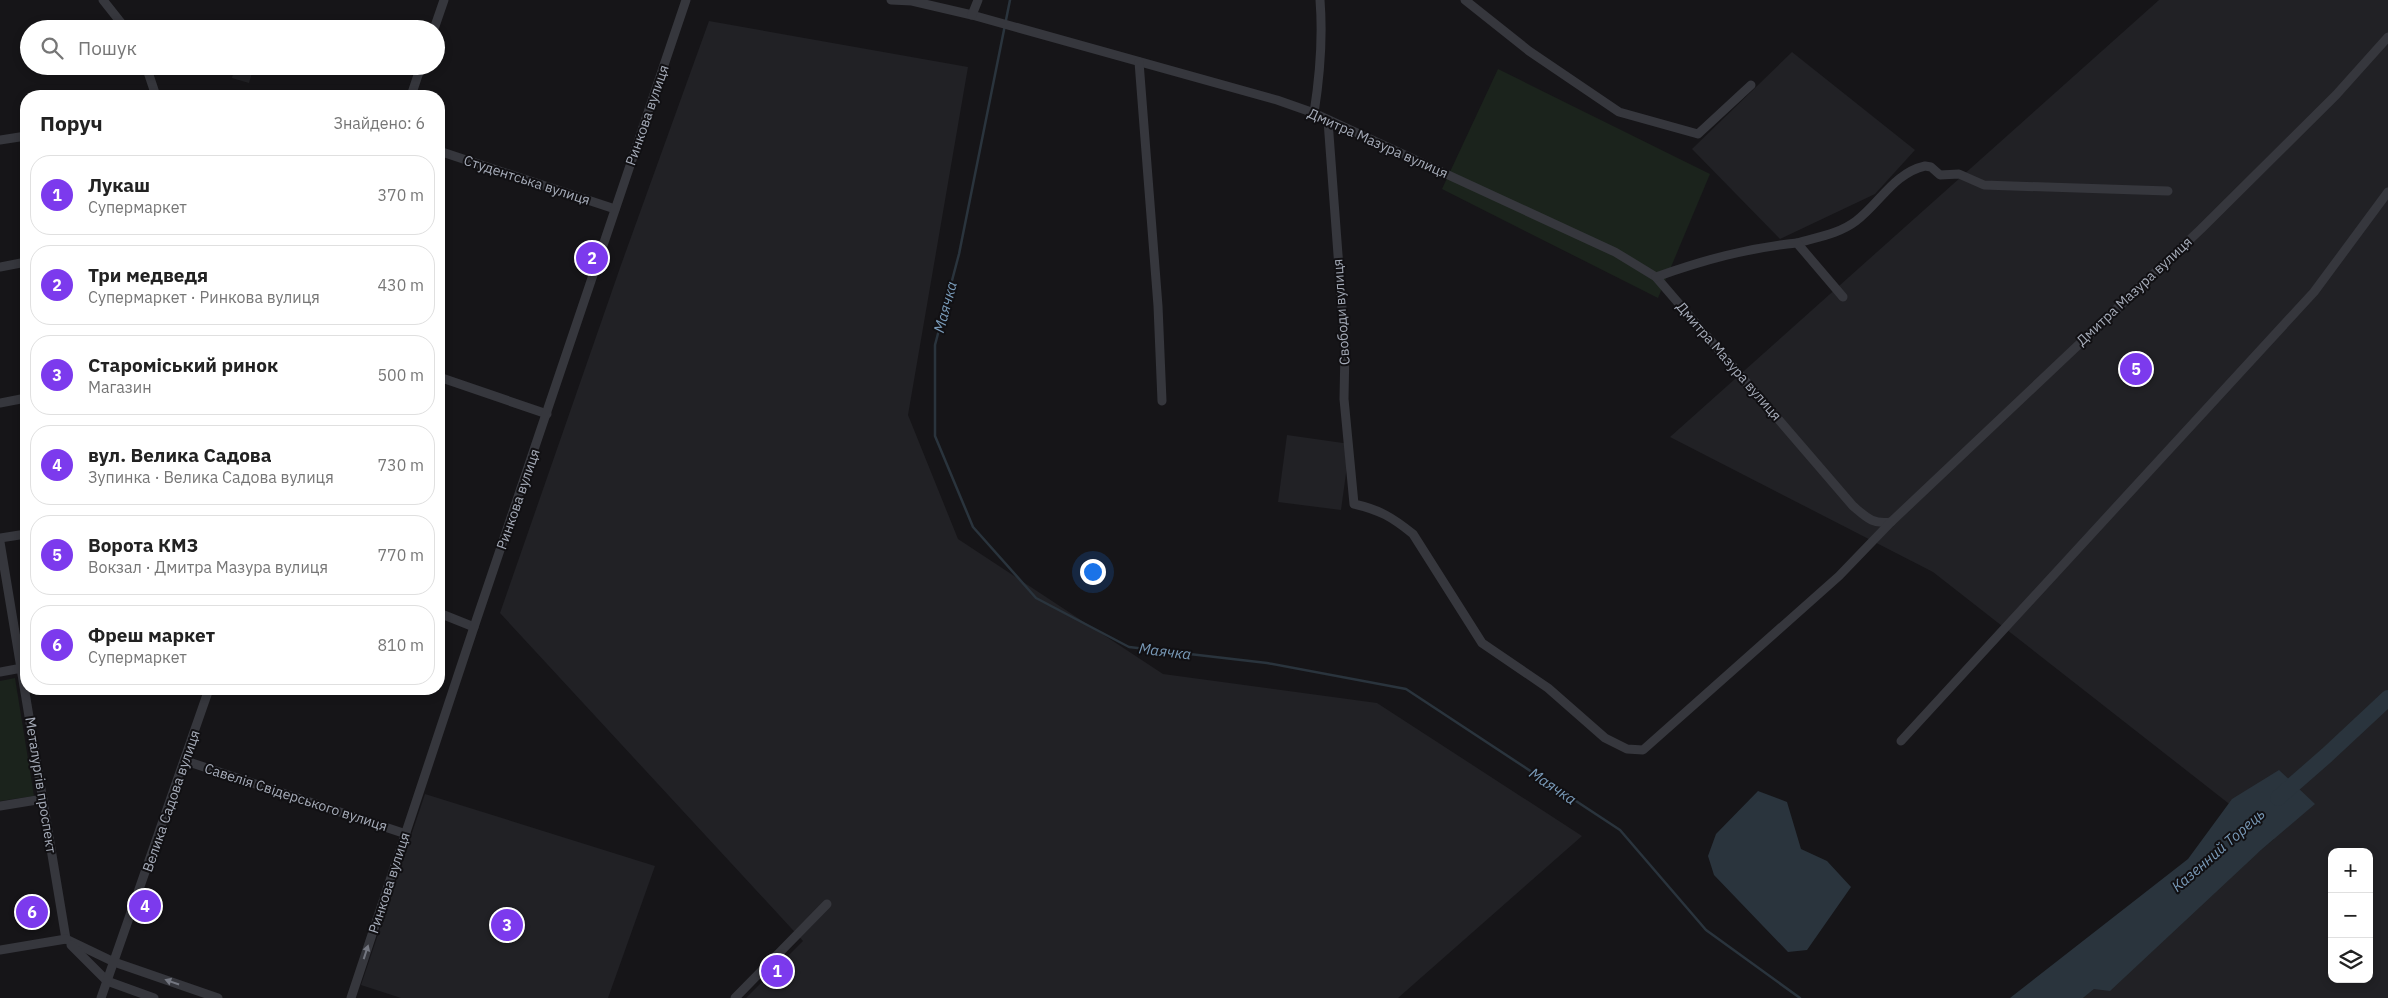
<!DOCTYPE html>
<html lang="uk">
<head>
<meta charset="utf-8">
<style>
  body { margin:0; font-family:"IBM Plex Sans",sans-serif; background:#f2f2f2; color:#222 }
  .controls { position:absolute; right:15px; bottom:15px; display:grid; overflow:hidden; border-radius:10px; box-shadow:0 2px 8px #0003 }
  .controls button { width:45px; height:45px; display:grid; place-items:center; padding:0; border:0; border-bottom:1px solid #e0e0e0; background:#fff; color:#222; font:25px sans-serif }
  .you { position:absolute; left:1092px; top:571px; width:18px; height:18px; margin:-12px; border:4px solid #fff; border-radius:50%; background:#1a73e8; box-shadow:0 0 0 8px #1a73e833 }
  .badge { display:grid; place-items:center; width:32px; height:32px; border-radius:50%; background:#7c3aed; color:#fff; font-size:16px; font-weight:700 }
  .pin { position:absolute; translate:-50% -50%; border:2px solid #fff; box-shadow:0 1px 5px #0006 }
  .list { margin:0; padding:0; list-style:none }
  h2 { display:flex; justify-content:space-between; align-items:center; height:65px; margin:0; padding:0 20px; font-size:21px }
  h2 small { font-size:16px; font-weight:400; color:#767676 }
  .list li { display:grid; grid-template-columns:32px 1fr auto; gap:15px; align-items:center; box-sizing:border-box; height:80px; margin:0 10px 10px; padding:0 10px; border:1px solid #e0e0e0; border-radius:20px }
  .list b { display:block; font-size:19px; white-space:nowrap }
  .list p { margin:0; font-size:16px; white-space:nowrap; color:#767676 }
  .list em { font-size:16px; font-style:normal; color:#767676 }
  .icon { flex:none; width:28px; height:28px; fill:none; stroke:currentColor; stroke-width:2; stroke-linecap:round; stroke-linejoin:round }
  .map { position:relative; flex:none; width:2388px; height:998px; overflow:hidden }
  .search { position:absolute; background:#fff; box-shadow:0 2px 8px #0003; left:20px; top:20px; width:425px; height:55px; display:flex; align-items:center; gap:12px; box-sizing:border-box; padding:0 18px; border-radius:28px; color:#767676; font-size:19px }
  .panel { position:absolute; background:#fff; box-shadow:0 2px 8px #0003; left:20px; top:90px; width:425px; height:605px; border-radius:20px }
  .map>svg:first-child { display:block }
  .built { fill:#212125; fill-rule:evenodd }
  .green { fill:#1b231c }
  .water { fill:#2a343d }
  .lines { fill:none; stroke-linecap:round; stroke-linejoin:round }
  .stream { stroke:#2a343d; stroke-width:2.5 }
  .river { stroke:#2a343d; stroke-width:16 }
  .minor { stroke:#36373d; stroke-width:9 }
  .oneway { fill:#747781 }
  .labels { text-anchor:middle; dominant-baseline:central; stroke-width:4; stroke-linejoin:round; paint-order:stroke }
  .street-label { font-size:14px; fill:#a6acb9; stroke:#111013 }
  .water-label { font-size:15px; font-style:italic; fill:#799ab8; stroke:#111013 }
</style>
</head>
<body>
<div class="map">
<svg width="2388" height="998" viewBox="0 0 2388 998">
  <rect width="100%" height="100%" fill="#161518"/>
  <g class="built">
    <path d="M 2159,0 L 2388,0 L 2388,998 L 2083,998 L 2274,839 L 1933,572 L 1670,437 ZM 2332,852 L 2369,852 L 2369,979 L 2332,979 Z"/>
    <path d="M 709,21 L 968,67 L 908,415 L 958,539 L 1163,674 L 1377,703 L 1582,836 L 1398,998 L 746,998 L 803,941 L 500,613 L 621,265 Z"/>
    <path d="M 1792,52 L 1915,150 L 1875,194 L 1780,239 L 1692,149 Z"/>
    <path d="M 235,66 L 254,66 L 249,83 L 232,78 Z"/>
    <path d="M 1287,435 L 1350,444 L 1341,510 L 1278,502 Z"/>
    <path d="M 425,794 L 655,866 L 608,998 L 401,998 L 361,985 Z"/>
  </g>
  <g class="green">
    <path d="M 1498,69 L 1710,174 L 1658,298 L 1442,189 Z"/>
    <path d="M 15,678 L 34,796 L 0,801 L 0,681 Z"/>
  </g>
  <g class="water">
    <path d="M 2279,770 L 2315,804 L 2261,850 L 2110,991 L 2094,989 L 2083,998 L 2010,998 L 2188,859 L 2232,799 Z"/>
    <path d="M 1758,791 L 1787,802 L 1801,849 L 1827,861 L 1851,887 L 1807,950 L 1788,952 L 1714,875 L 1708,856 L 1716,834 Z"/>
  </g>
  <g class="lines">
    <path class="stream" d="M 1010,0 L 959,254 L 935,345 L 935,436 L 973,527 L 1036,598 L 1129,647 L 1267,663 L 1406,689 L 1620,830 L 1706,930 L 1800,998"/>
    <path class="river" d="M 2278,798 L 2327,755 L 2388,698"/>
    <g class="minor">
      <path d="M 103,0 L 126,29"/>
      <path d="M 891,0 L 912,1 L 972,15 L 1277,100 L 1314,113 L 1615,252 L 1656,277 L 1853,506 C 1866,517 1873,525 1891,522"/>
      <path d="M 1465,0 L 1529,51 L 1619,112 L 1698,134 L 1751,85"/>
      <path d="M 972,15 L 978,0"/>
      <path d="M 434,29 L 444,0"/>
      <path d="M 1139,62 L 1158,306 L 1162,401"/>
      <path d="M 146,66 L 156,96"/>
      <path d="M 411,96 L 421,66"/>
      <path d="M 1314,113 C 1320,75 1323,38 1320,0"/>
      <path d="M 1328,121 L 1345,348 L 1344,399 L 1354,504 C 1380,510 1392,517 1413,534 L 1482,643 L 1548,688 L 1605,738 L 1627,749 L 1643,750 L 1839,576 L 1891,522 L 2201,229 L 2336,95 L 2388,37"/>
      <path d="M 0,140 L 26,136"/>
      <path d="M 439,151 L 615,209"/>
      <path d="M 1797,243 C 1817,237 1839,234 1856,221 C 1880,203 1894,173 1925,166 L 1931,167 L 1940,175 L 1959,174 L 1984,185 L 2168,191"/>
      <path d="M 0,267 L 26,262"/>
      <path d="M 1656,277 C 1704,260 1747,248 1797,243 L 1843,297"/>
      <path d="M 439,377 L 547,414"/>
      <path d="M 0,403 L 26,398"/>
      <path d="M 0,538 L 26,534"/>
      <path d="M 0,542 L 66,939"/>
      <path d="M 439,613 L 474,627"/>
      <path d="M 0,672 L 22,668"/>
      <path d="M 1901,741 L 2314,292 L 2388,192"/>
      <path d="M 186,761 L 406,834"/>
      <path d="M 0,806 L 43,799"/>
      <path d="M 66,939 L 114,962 L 218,998"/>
      <path d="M 71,945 L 107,981 L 154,998"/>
      <path d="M 0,950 L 66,939"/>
      <path d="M 101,998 L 209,689"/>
      <path d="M 351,998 L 474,627 L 686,0"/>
      <path d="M 735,998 L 827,904"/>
    </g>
  </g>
  <defs><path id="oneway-solid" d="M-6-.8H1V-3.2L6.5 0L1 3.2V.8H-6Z" transform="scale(1.25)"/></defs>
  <g class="oneway">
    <use href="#oneway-solid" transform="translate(366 952) rotate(-72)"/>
    <use href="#oneway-solid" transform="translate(172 982) rotate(-161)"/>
  </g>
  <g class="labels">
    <g class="street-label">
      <text transform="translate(647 115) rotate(-71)">Ринкова вулиця</text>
      <text transform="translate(1378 143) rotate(24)">Дмитра Мазура вулиця</text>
      <text transform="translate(527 180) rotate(18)">Студентська вулиця</text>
      <text transform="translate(2134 291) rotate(-43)">Дмитра Мазура вулиця</text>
      <text transform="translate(1341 312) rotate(-94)">Свободи вулиця</text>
      <text transform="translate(1729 361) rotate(49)">Дмитра Мазура вулиця</text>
      <text transform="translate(518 499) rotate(-71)">Ринкова вулиця</text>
      <text transform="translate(41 785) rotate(81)">Металургів проспект</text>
      <text transform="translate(296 797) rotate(18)">Савелія Свідерського вулиця</text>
      <text transform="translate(171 801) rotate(-71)">Велика Садова вулиця</text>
      <text transform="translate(389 883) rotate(-72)">Ринкова вулиця</text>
    </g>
    <g class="water-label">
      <text transform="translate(945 307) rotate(-75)">Маячка</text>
      <text transform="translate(1165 651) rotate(7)">Маячка</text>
      <text transform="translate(1553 786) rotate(34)">Маячка</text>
      <text transform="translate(2218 850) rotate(-41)">Казенний Торець</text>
    </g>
  </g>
</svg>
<div class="controls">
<button>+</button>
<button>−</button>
<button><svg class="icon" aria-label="layers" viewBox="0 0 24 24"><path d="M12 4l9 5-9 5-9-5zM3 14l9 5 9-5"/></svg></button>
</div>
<div class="you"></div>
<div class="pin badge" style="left:777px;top:971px">1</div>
<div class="pin badge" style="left:592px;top:258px">2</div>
<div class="pin badge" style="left:507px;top:925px">3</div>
<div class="pin badge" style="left:145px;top:906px">4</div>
<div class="pin badge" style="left:2136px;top:369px">5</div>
<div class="pin badge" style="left:32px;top:912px">6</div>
<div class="search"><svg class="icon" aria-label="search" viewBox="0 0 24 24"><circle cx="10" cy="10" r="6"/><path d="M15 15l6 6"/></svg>Пошук</div>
<section class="panel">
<h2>Поруч<small>Знайдено: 6</small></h2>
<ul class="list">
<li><span class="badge">1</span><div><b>Лукаш</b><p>Супермаркет</p></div><em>370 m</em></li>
<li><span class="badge">2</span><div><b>Три медведя</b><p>Супермаркет · Ринкова вулиця</p></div><em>430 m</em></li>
<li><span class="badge">3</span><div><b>Староміський ринок</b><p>Магазин</p></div><em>500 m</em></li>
<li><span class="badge">4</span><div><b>вул. Велика Садова</b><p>Зупинка · Велика Садова вулиця</p></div><em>730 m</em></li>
<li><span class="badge">5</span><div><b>Ворота КМЗ</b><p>Вокзал · Дмитра Мазура вулиця</p></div><em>770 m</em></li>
<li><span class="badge">6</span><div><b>Фреш маркет</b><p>Супермаркет</p></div><em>810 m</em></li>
</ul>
</section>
</div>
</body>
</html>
